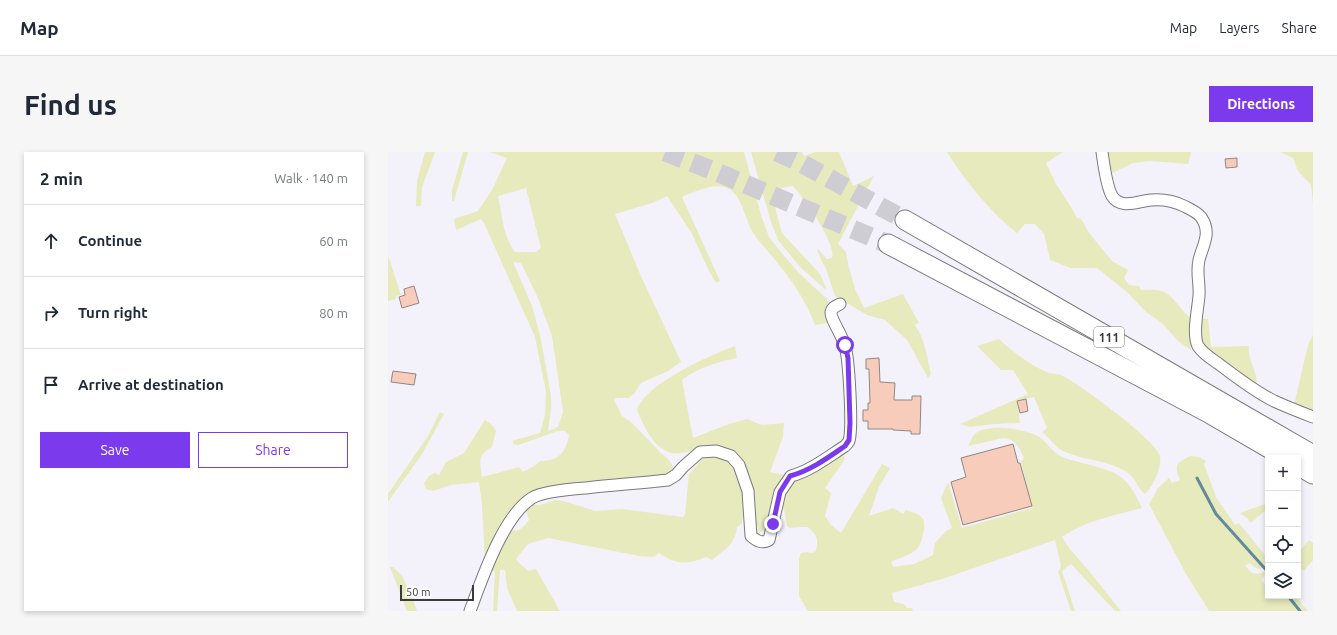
<!DOCTYPE html>
<html lang="en">
<head>
<meta charset="utf-8">
<style>
  body { margin:0; font-family:Ubuntu,sans-serif; background:#f6f6f7; color:#1f2937 }
  .controls { position:absolute; right:12px; bottom:12px; display:grid; overflow:hidden; border-radius:0px; box-shadow:0 2px 6px #0003 }
  .controls button { width:36px; height:36px; display:grid; place-items:center; padding:0; border:0; border-bottom:1px solid #e0e1e3; background:#fff; color:#1f2937; font:20px sans-serif }
  .scale { position:absolute; left:12px; bottom:10px; width:74px; box-sizing:border-box; padding-left:4px; border:2px solid #3a3a3d; border-top:0; font-size:11px; line-height:14px; white-space:nowrap; color:#3a3a3d; -webkit-text-stroke:3px #fff; paint-order:stroke }
  .stop { position:absolute; width:12px; height:12px; margin:-9px; border:3px solid #7c3aed; border-radius:50%; background:#fff }
  .stop.end { background:#7c3aed; border-color:#fff; box-shadow:0 1px 4px #0008 }
  .list { margin:0; padding:0; list-style:none }
  h2 { display:flex; justify-content:space-between; align-items:center; height:52px; margin:0; padding:0 16px; font-size:17px }
  h2 small { font-size:13px; font-weight:400; color:#747a83 }
  .list li { display:grid; grid-template-columns:26px 1fr auto; gap:12px; align-items:center; box-sizing:border-box; height:72px; padding:0 16px; border-top:1px solid #e0e1e3 }
  .list b { display:block; font-size:15px; white-space:nowrap }
  .list em { font-size:13px; font-style:normal; color:#747a83 }
  .actions { display:flex; gap:8px; padding:12px 16px }
  .actions a { flex:1; padding:9px 0; border:1px solid #7c3aed; border-radius:0px; text-align:center; font-size:14px; color:#7c3aed }
  .actions .main { background:#7c3aed; color:#fff }
  .icon { flex:none; width:22px; height:22px; fill:none; stroke:currentColor; stroke-width:2; stroke-linecap:round; stroke-linejoin:round }
  .map { position:relative; flex:none; width:925px; height:459px; overflow:hidden; border-radius:0px }
  header { display:flex; align-items:center; gap:24px; box-sizing:border-box; height:56px; padding:0 20px; background:#fff; border-bottom:1px solid #e0e1e3 }
  header strong { font-size:19px }
  nav { display:flex; gap:22px; margin-inline-start:auto; font-size:14px }
  .intro { display:flex; align-items:center; justify-content:space-between; box-sizing:border-box; height:96px; padding:0 24px }
  h1 { margin:0; font-size:28px }
  .button { padding:10px 18px; border-radius:0px; background:#7c3aed; color:#fff; font-size:14px; font-weight:700 }
  main { display:flex; gap:24px; padding:0 24px }
  aside { flex:1; background:#fff; border-radius:0px; box-shadow:0 2px 6px #0003 }
  .map>svg:first-child { display:block }
  .green { fill:#e7eabd; fill-rule:evenodd }
  .lines { fill:none; stroke-linecap:round; stroke-linejoin:round }
  .stream { stroke:#638a9d; stroke-width:3 }
  .building { fill:#f8ccba; stroke:#8f8784 }
  .trunk-tunnel { stroke:#cecdd4; stroke-width:19; stroke-dasharray:19 10; stroke-linecap:butt }
  .minor-casing { stroke:#797980; stroke-width:13 }
  .trunk-casing { stroke:#797980; stroke-width:21 }
  .minor { stroke:#fff; stroke-width:11 }
  .trunk { stroke:#fff; stroke-width:19 }
  .route { stroke:#7c3aed; stroke-width:5 }
  .labels { text-anchor:middle; dominant-baseline:central; stroke-width:3.5; stroke-linejoin:round; paint-order:stroke }
  .shield { fill:#fff; stroke:#757577; stroke-width:1 }
  .shield-label { font-size:12px; font-weight:bold; fill:#3a3a3d }
</style>
</head>
<body>
<header>
<strong>Map</strong>
<nav><a>Map</a><a>Layers</a><a>Share</a></nav>
</header>
<div class="intro"><h1>Find us</h1><a class="button">Directions</a></div>
<main>
<aside>
<h2>2 min<small>Walk · 140 m</small></h2>
<ul class="list">
<li><svg class="icon" aria-label="ahead" viewBox="0 0 24 24"><path d="M12 20V5M6 11l6-6 6 6"/></svg><div><b>Continue</b></div><em>60 m</em></li>
<li><svg class="icon" aria-label="right" viewBox="0 0 24 24"><path d="M7 20v-9h11M14 6l5 5-5 5"/></svg><div><b>Turn right</b></div><em>80 m</em></li>
<li><svg class="icon" aria-label="arrive" viewBox="0 0 24 24"><path d="M6 21V4h12l-3 4 3 4H6"/></svg><div><b>Arrive at destination</b></div></li>
</ul>
<div class="actions"><a class="main">Save</a><a>Share</a></div>
</aside>
<div class="map">
<svg width="925" height="459" viewBox="0 0 925 459">
  <rect width="100%" height="100%" fill="#f3f2fa"/>
  <g class="green">
    <path d="M 37,0 L 47,0 L 34,35 L 33,54 L 28,54 L 29,29 Z"/>
    <path d="M 75,0 L 80,0 L 66,49 L 64,49 L 64,38 Z"/>
    <path d="M 101,0 L 356,0 L 373,63 L 381,85 L 392,99 L 410,120 L 439,147 L 446,170 L 427,173 C 418,149 404,128 387,108 C 379,98 369,88 363,77 C 357,65 353,43 341,37 C 328,29 306,40 294,45 L 332,129 L 328,131 L 321,119 L 303,80 L 279,44 L 264,51 L 227,62 L 252,122 L 293,210 L 280,219 L 253,231 L 246,242 L 240,246 L 228,246 L 226,248 L 234,264 L 244,271 L 272,300 L 280,307 L 285,314 L 284,324 L 138,344 L 125,356 L 116,371 L 97,409 L 94,352 L 91,330 L 63,333 L 45,339 L 38,337 L 36,331 L 41,324 L 47,321 L 51,323 L 58,310 L 76,301 L 97,268 L 104,273 L 108,279 L 104,295 C 89,303 92,310 94,325 L 131,315 L 135,320 L 148,313 L 152,309 C 171,309 178,300 181,283 L 177,279 L 170,279 L 130,293 L 126,292 L 124,289 L 152,281 L 157,263 L 158,240 L 147,185 L 96,71 L 93,67 L 68,78 L 66,67 L 90,59 L 105,36 L 119,6 ZM 138,36 L 153,96 L 148,100 L 127,100 C 115,85 114,62 110,44 ZM 125,110 L 133,111 L 150,146 L 164,184 L 175,260 L 170,275 L 160,279 L 163,257 L 163,243 L 152,183 L 144,154 Z"/>
    <path d="M 363,0 L 392,0 L 393,9 L 402,6 L 406,0 L 414,0 L 416,4 L 428,0 L 451,0 L 465,34 L 486,24 L 450,92 L 458,100 L 461,116 L 467,137 L 476,156 L 515,142 L 531,171 L 526,173 C 536,182 540,209 543,222 L 540,226 L 519,188 L 497,168 L 479,163 L 447,144 L 438,117 L 429,99 L 430,97 L 439,107 L 444,106 C 449,92 415,45 405,34 L 393,36 L 386,48 L 388,59 L 394,81 L 432,122 L 438,136 L 437,137 L 412,115 L 390,88 L 383,70 Z"/>
    <path d="M 559,0 L 675,0 L 658,11 L 668,32 L 683,55 L 689,66 L 693,67 L 702,82 L 724,109 L 740,118 L 736,126 L 741,133 L 751,134 L 753,138 C 760,138 770,137 776,140 C 788,146 793,160 804,167 L 803,198 L 790,189 L 774,171 L 758,160 L 740,141 L 709,116 L 683,116 L 662,108 L 656,82 L 647,72 L 637,72 L 629,81 C 601,59 578,30 559,0 Z"/>
    <path d="M 715,0 L 803,0 L 800,12 L 763,9 L 745,11 L 720,23 Z"/>
    <path d="M 892,0 L 925,0 L 925,52 L 923,33 L 910,19 L 905,6 Z"/>
    <path d="M 0,103 L 13,143 L 8,144 L 8,147 L 0,149 Z"/>
    <path d="M 810,166 L 820,167 L 823,195 L 861,194 C 859,208 872,224 868,234 L 814,196 Z"/>
    <path d="M 925,183 L 925,261 L 906,253 L 920,193 Z"/>
    <path d="M 611,187 C 626,201 642,213 661,221 C 665,222 670,221 673,223 C 690,231 768,288 772,304 C 774,315 765,335 757,342 C 748,335 749,326 737,319 C 718,308 695,308 675,299 C 667,295 661,286 654,280 L 659,276 L 646,245 L 629,249 L 632,271 L 606,272 L 582,275 L 572,272 L 640,242 L 625,218 L 613,218 L 589,194 Z"/>
    <path d="M 347,194 L 349,206 C 329,210 310,216 294,228 L 305,286 L 341,272 L 359,267 L 374,273 L 396,271 L 395,285 L 382,320 L 398,323 L 456,300 L 455,304 L 457,307 L 437,336 L 443,341 L 437,364 L 443,373 L 453,381 L 494,312 L 502,316 L 491,335 L 481,364 L 505,356 L 515,362 L 518,358 C 534,363 539,365 535,382 C 534,387 532,393 529,397 C 523,403 511,406 503,410 L 505,415 L 526,412 L 545,403 L 547,391 L 558,379 L 564,376 L 553,346 L 560,330 L 574,376 L 644,356 L 633,309 L 636,306 C 631,295 628,288 616,286 L 580,294 C 583,289 584,284 588,281 C 602,271 640,277 653,286 C 659,291 664,299 671,303 C 678,307 687,309 694,311 C 729,320 738,321 754,356 C 725,364 699,368 674,385 L 681,396 L 701,419 L 733,459 L 727,459 L 683,412 L 674,419 L 687,459 L 683,459 L 670,420 L 673,414 L 667,388 L 554,427 L 504,441 L 506,450 L 516,452 L 519,456 L 524,456 L 525,459 L 420,459 L 411,444 L 411,407 L 413,401 L 419,400 L 424,401 L 428,399 C 430,386 430,385 420,375 L 412,375 L 402,376 L 399,374 L 396,357 L 392,357 L 381,373 L 373,380 L 370,379 L 370,375 L 364,367 L 352,310 C 340,306 326,299 314,298 C 303,297 293,303 283,301 C 265,296 255,272 249,258 C 258,231 321,204 347,194 Z"/>
    <path d="M 52,260 L 56,262 L 34,302 L 0,350 L 0,342 L 40,284 Z"/>
    <path d="M 331,301 L 351,317 L 356,352 L 354,372 L 349,375 C 347,393 337,397 324,408 L 318,405 C 298,413 289,413 271,401 L 266,405 L 251,404 L 160,386 L 140,392 L 128,407 L 131,411 L 141,419 L 148,417 L 172,459 L 129,459 L 119,436 L 117,418 L 112,418 L 109,459 L 105,459 L 107,419 L 102,418 L 121,377 C 131,381 135,376 141,368 L 138,358 L 144,353 L 153,353 L 167,348 L 176,349 L 207,359 L 234,357 L 295,365 L 297,362 L 301,322 L 319,302 Z"/>
    <path d="M 802,304 L 811,305 L 818,309 L 816,312 L 828,345 L 847,373 L 851,371 L 880,407 L 880,412 L 871,418 L 861,411 L 857,414 L 864,421 L 870,422 L 880,418 L 880,425 L 877,423 L 873,428 L 879,434 L 880,433 L 880,444 L 907,444 L 920,459 L 821,459 L 798,422 L 761,352 L 770,336 L 781,326 L 784,331 L 792,328 C 786,313 787,312 802,304 Z"/>
    <path d="M 877,352 L 880,354 L 880,356 L 863,371 L 859,366 L 852,361 Z"/>
    <path d="M 921,388 L 925,391 L 925,408 L 916,419 L 910,415 L 910,401 Z"/>
    <path d="M 2,415 L 5,415 L 14,424 L 24,445 L 29,459 L 19,459 Z"/>
  </g>
  <g class="lines">
    <g class="stream">
      <path d="M 809,326 L 828,362 L 880,420"/>
      <path d="M 900,444 L 912,459"/>
    </g>
  </g>
  <g class="building">
    <path d="M 849,6 L 849,15 L 838,16 L 837,7 Z"/>
    <path d="M 26,134 L 31,151 L 14,156 L 11,145 L 17,143 L 16,137 Z"/>
    <path d="M 491,206 L 492,230 L 507,231 L 506,248 L 524,248 L 524,244 L 533,244 L 532,282 L 523,282 L 523,279 L 505,278 L 505,277 L 480,277 L 480,269 L 475,269 L 475,258 L 480,258 L 480,251 L 482,251 L 481,217 L 478,217 L 478,207 Z"/>
    <path d="M 5,219 L 28,222 L 26,233 L 3,230 Z"/>
    <path d="M 638,247 L 640,259 L 632,261 L 629,249 Z"/>
    <path d="M 625,292 L 630,311 L 632,311 L 644,354 L 575,373 L 563,330 L 578,325 L 573,306 Z"/>
  </g>
  <g class="lines">
    <g class="trunk-tunnel">
      <path d="M 277,0 L 326,19 L 500,92"/>
      <path d="M 389,0 L 413,11 L 517,68"/>
    </g>
    <g class="minor-casing">
      <g id="minor">
        <path d="M 714,0 C 716,13 718,33 724,44 C 733,58 751,49 763,48 C 774,47 786,49 796,54 C 802,57 809,60 813,65 C 824,81 815,92 811,108 C 808,122 812,130 811,144 C 810,157 804,182 810,194 C 815,202 824,207 831,212 C 848,225 866,239 886,249 C 899,255 912,260 925,265"/>
        <path d="M 82,459 C 94,427 115,364 144,346 C 155,339 184,337 198,336 C 225,333 252,331 280,328 L 288,323 L 295,315 L 312,300 L 328,299 L 343,304 L 351,313 L 360,339 L 363,384 C 369,389 374,392 381,388 L 392,340 L 403,324 C 422,319 440,305 457,294 C 458,293 460,291 461,289 C 465,276 461,208 457,194 C 455,185 442,166 443,160 C 444,155 448,154 452,152"/>
      </g>
    </g>
    <g class="trunk-casing">
      <g id="trunk">
        <path d="M 517,68 L 925,303"/>
        <path d="M 500,92 L 819,260 L 898,306"/>
        <path d="M 910,313 L 925,322"/>
      </g>
    </g>
    <use href="#minor" class="minor"/>
    <use href="#trunk" class="trunk"/>
  </g>
  <g class="lines">
    <path class="route" d="M 385,372 L 392,340 L 402,324 C 422,319 441,305 457,294 L 461,288 L 462,271 L 460,206 L 457,193"/>
  </g>
  <g class="labels">
    <rect class="shield" x="706" y="175" width="30" height="20" rx="3"/>
    <g class="shield-label">
      <text x="721" y="185">111</text>
    </g>
  </g>
</svg>
<div class="controls">
<button>+</button>
<button>−</button>
<button><svg class="icon" aria-label="locate" viewBox="0 0 24 24"><circle cx="12" cy="12" r="6"/><path d="M12 2v4M12 18v4M2 12h4M18 12h4"/></svg></button>
<button><svg class="icon" aria-label="layers" viewBox="0 0 24 24"><path d="M12 4l9 5-9 5-9-5zM3 14l9 5 9-5"/></svg></button>
</div>
<div class="scale">50 m</div>
<div class="stop" style="left:457px;top:193px"></div>
<div class="stop end" style="left:385px;top:372px"></div>
</div>
</main>
</body>
</html>
